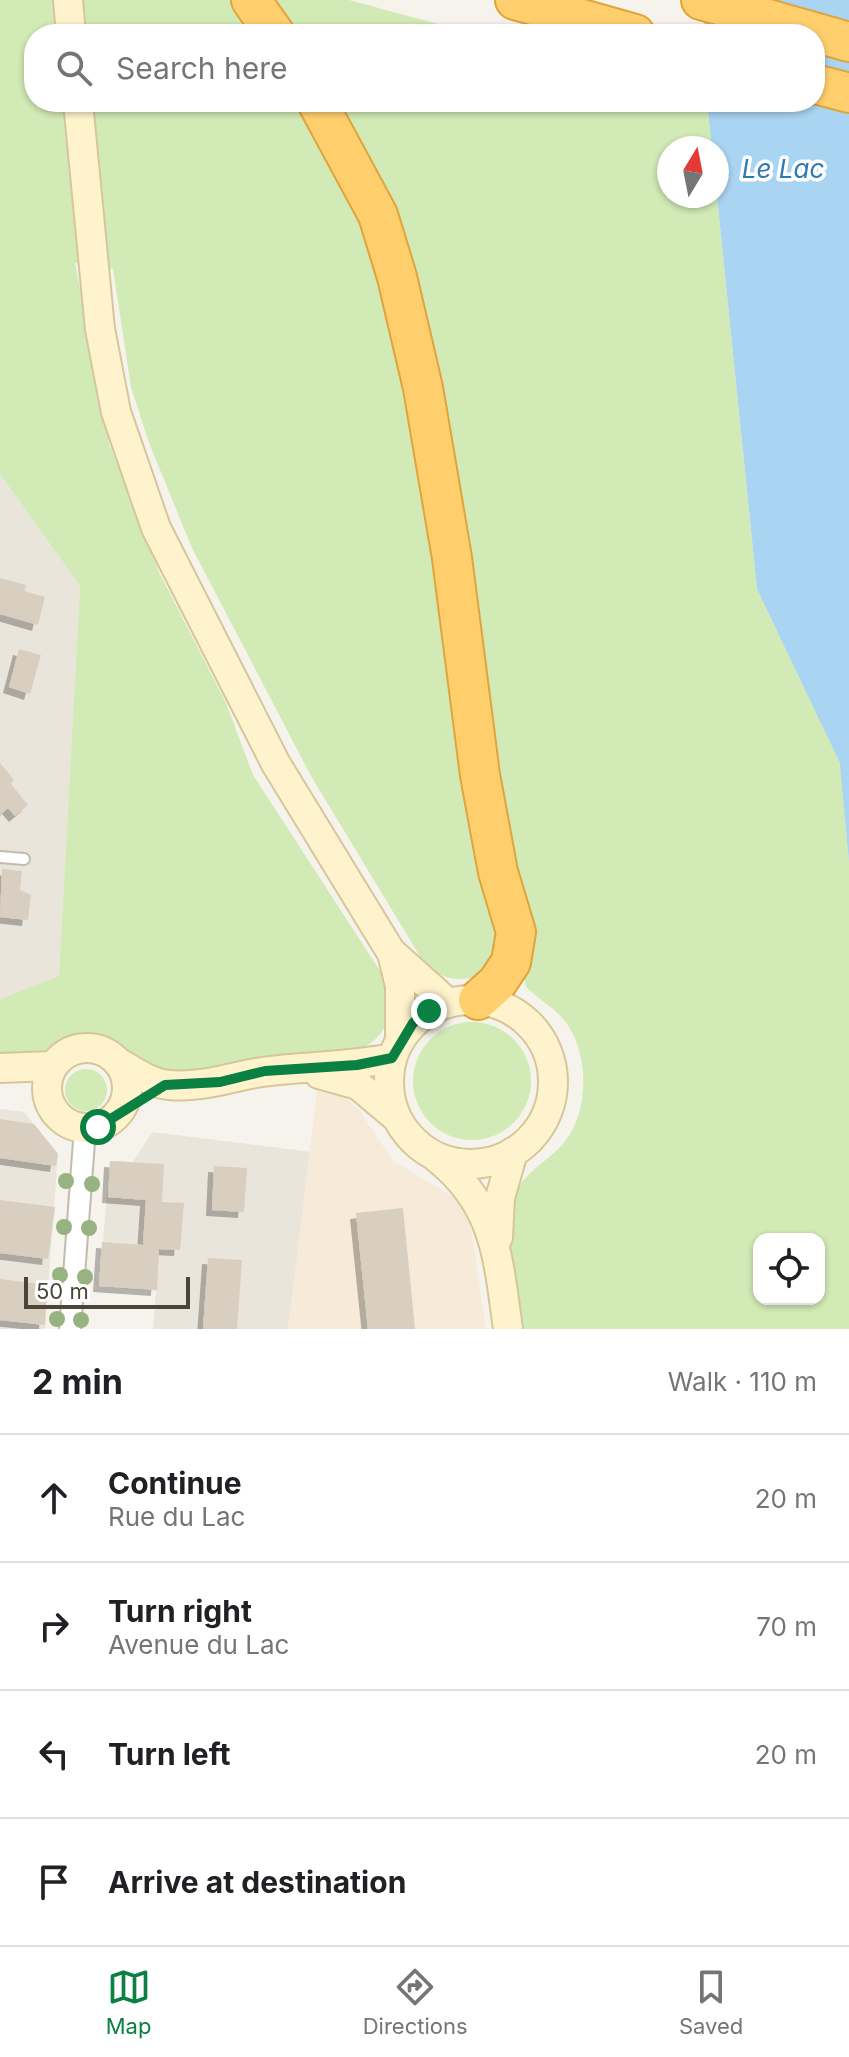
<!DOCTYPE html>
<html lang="en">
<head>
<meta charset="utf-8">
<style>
  body { margin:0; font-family:Inter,sans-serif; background:#f6f6f6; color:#202124 }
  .controls { position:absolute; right:24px; bottom:24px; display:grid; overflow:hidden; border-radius:16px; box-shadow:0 2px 6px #0004 }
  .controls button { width:72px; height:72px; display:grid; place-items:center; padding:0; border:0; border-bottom:2px solid #e0e0e0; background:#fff; color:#202124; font:40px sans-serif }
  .compass { position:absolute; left:657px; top:136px; width:72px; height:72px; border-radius:50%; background:#fff; box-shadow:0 2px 6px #0004; rotate:10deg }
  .scale { position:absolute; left:24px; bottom:20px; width:166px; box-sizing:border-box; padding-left:8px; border:4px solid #4b4439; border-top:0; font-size:22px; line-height:28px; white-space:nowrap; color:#4b4439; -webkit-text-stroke:6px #fff; paint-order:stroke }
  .stop { position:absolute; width:24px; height:24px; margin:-18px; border:6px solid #0b8043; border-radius:50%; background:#fff }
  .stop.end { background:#0b8043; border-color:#fff; box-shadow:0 2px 8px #0008 }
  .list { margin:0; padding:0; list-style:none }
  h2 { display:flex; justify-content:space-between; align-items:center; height:104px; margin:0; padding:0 32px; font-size:34px }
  h2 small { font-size:26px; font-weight:400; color:#757577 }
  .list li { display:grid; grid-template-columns:52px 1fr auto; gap:24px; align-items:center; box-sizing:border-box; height:128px; padding:0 32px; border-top:2px solid #e0e0e0 }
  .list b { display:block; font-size:30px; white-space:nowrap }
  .list p { margin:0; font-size:26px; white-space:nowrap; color:#757577 }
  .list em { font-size:26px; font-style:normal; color:#757577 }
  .icon { flex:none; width:44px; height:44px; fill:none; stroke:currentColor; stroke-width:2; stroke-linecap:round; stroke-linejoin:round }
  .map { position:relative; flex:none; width:849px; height:1329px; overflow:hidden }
  .search { position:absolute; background:#fff; box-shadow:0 2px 6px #0004; left:24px; right:24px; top:24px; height:88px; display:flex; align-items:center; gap:20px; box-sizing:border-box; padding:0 28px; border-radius:32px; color:#757577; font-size:30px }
  .sheet { height:616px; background:#fff }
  nav { display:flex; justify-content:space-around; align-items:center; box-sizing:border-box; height:112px; border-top:2px solid #e0e0e0; background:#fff; font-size:22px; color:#757577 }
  nav a { display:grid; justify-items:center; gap:4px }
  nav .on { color:#0b8043 }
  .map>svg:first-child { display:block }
  .residential { fill:#eae5da }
  .commercial { fill:#f7ead8 }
  .green { fill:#d2eab5; fill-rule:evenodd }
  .water { fill:#a9d4f2 }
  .building { fill:#d8cfc1; filter:url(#shadow) }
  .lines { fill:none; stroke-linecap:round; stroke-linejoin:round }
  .lane-casing { stroke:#c2bbae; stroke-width:14 }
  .street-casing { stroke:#c2bbae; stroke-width:24 }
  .secondary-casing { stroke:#d6c79b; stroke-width:32 }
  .highway-casing { stroke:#e0a43c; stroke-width:42 }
  .lane { stroke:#fff; stroke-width:10 }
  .street { stroke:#fff; stroke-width:20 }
  .secondary { stroke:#fff3cd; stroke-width:28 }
  .highway { stroke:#ffcf6e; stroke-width:38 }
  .tree { fill:#97b381 }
  .route { stroke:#0b8043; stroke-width:10 }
  .labels { text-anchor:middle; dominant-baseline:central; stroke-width:7; stroke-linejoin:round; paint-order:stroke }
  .water-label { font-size:26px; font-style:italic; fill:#2e7ab2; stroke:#fff }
</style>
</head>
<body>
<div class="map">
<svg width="849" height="1329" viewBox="0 0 849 1329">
  <defs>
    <filter id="shadow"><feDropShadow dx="-6" dy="6" stdDeviation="0" flood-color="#0004"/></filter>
  </defs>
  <rect width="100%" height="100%" fill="#f6f3ec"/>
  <g class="residential">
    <path d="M 0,474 L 80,586 L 59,976 L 0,999 Z"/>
    <path d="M 0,1109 L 24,1112 L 58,1154 L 45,1329 L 0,1329 Z"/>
    <path d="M 152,1132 L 312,1152 L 288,1329 L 153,1329 L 156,1291 L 99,1286 L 110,1161 L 133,1162 Z"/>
  </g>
  <path class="commercial" d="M 317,1091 L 347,1099 L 359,1110 L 393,1161 L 457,1199 L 469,1215 L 486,1329 L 288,1329 Z"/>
  <g class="green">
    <path d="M 0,0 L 234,0 L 261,34 L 34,34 L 34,102 L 301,102 L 353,200 L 379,275 L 416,439 L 504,937 L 485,975 C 460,982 443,981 424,963 L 311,776 L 192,548 L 149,443 L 131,387 L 113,269 L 75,263 L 109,443 L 159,572 L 226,703 L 253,775 L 386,980 C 396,1018 387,1037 351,1055 L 209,1073 L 175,1073 L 143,1064 L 108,1041 L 77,1035 L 36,1056 L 0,1055 L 0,999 L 59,976 L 80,586 L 0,474 Z"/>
    <path d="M 265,0 L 349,0 L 475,34 L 287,34 Z"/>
    <path d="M 329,102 L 707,102 L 712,148 L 669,148 L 669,196 L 717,196 L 757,589 L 841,764 L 849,862 L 849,1329 L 521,1329 C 517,1289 504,1239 513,1200 C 519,1175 546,1163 562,1145 C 589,1116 590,1056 567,1024 C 556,1008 539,1000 526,987 L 464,547 ZM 759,1239 L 819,1239 L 819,1299 L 759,1299 Z"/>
    <circle cx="472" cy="1081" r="59"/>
    <circle cx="86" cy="1090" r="21"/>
  </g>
  <path class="water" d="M 703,0 L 849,0 L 849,862 L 840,763 L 757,589 L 717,196 L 717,148 L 712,148 L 707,102 L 815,102 L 815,34 L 704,34 Z"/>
  <g class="building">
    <path d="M 0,578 L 26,585 L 24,591 L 45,597 L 38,625 L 0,614 Z"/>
    <path d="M 19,649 L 41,655 L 30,694 L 9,687 Z"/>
    <path d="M 0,763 L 14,780 L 11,784 L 28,805 L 15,816 L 8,808 L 0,815 Z"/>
    <path d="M 2,869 L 22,871 L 20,890 L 31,895 L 28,920 L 0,917 Z"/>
    <path d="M 0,1119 L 34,1124 L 58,1154 L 56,1166 L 0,1158 Z"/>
    <path d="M 110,1161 L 164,1164 L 162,1202 L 184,1203 L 180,1250 L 159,1249 L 157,1290 L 99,1286 L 102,1242 L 143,1245 L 146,1200 L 108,1197 Z"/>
    <path d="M 214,1166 L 247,1168 L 244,1212 L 212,1210 Z"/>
    <path d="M 0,1200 L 55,1207 L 48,1259 L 0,1253 Z"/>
    <path d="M 403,1208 L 415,1329 L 368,1329 L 356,1213 Z"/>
    <path d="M 208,1258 L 242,1260 L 237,1329 L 203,1329 Z"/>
    <path d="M 0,1279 L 47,1285 L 45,1325 L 0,1320 Z"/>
  </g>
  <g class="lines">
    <g class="lane-casing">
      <path id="lane" d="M 0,857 L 24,859"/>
    </g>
    <g class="street-casing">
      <path id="street" d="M 70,1329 L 85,1128"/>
    </g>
    <g class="secondary-casing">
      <g id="secondary">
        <path d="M 68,0 L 71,34"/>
        <path d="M 78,102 L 100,329 L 116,412 L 156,528 L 276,764 L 391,952 L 448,1003"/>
        <path d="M 392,953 L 400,986 L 400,1039"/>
        <circle cx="471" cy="1082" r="82"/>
        <circle cx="87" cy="1088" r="40"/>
        <path d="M 118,1062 C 133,1071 152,1084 169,1085 C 202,1088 230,1077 262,1072 C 305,1066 349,1067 392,1058"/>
        <path d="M 0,1068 L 52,1066"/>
        <path d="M 319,1074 L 358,1085 L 396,1117"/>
        <path d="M 437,1158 C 496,1205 498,1258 508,1329"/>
        <path d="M 498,1237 L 500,1198 L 513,1152"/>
      </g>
    </g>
    <g class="highway-casing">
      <g id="highway">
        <path d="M 251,0 L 275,34"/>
        <path d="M 515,0 L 635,34"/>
        <path d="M 701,0 L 849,42"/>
        <path d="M 815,84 L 849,93"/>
        <path d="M 317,102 L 378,215 L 397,277 L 423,388 L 452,558 L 480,775 L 498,872 L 516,932 L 511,962 L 497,983 L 478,1000"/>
      </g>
    </g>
    <use href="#lane" class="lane"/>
    <use href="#street" class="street"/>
    <use href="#secondary" class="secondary"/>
    <use href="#highway" class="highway"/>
  </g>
  <g class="tree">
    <circle cx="66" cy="1181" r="8"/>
    <circle cx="92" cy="1184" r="8"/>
    <circle cx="64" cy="1227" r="8"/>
    <circle cx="89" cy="1228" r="8"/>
    <circle cx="60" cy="1275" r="8"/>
    <circle cx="85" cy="1277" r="8"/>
    <circle cx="57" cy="1319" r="8"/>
    <circle cx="81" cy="1320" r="8"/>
  </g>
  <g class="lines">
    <path class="route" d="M 98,1127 L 165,1085 L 220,1082 L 265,1071 L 357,1065 L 392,1058 L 413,1023 L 429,1011"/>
  </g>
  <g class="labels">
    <g class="water-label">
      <text x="783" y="168">Le Lac</text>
    </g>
  </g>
</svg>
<div class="controls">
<button><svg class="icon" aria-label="locate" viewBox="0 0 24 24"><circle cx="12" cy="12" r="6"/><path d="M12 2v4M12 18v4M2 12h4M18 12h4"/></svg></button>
</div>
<svg class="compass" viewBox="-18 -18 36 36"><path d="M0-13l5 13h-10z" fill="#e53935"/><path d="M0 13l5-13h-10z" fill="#757577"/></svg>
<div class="scale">50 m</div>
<div class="stop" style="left:98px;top:1127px"></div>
<div class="stop end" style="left:429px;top:1011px"></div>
<div class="search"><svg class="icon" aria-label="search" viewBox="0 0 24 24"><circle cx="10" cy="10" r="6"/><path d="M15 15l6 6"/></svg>Search here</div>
</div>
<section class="sheet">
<h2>2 min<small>Walk · 110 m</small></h2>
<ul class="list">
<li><svg class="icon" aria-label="ahead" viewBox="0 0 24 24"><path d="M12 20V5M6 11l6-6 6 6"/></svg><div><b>Continue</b><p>Rue du Lac</p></div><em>20 m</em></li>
<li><svg class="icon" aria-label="right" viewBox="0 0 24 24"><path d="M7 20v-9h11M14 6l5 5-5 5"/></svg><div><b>Turn right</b><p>Avenue du Lac</p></div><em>70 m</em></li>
<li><svg class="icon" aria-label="left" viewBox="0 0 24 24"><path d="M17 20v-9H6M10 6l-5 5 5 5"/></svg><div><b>Turn left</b></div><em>20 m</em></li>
<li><svg class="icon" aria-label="arrive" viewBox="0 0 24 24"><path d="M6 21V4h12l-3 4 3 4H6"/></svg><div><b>Arrive at destination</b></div></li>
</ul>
</section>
<nav>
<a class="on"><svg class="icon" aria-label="map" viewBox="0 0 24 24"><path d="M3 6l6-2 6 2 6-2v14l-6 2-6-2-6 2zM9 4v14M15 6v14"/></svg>Map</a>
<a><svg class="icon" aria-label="directions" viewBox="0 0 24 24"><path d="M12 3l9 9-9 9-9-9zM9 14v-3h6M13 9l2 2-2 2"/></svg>Directions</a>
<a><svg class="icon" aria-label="saved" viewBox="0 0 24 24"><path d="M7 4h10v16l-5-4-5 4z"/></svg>Saved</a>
</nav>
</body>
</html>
